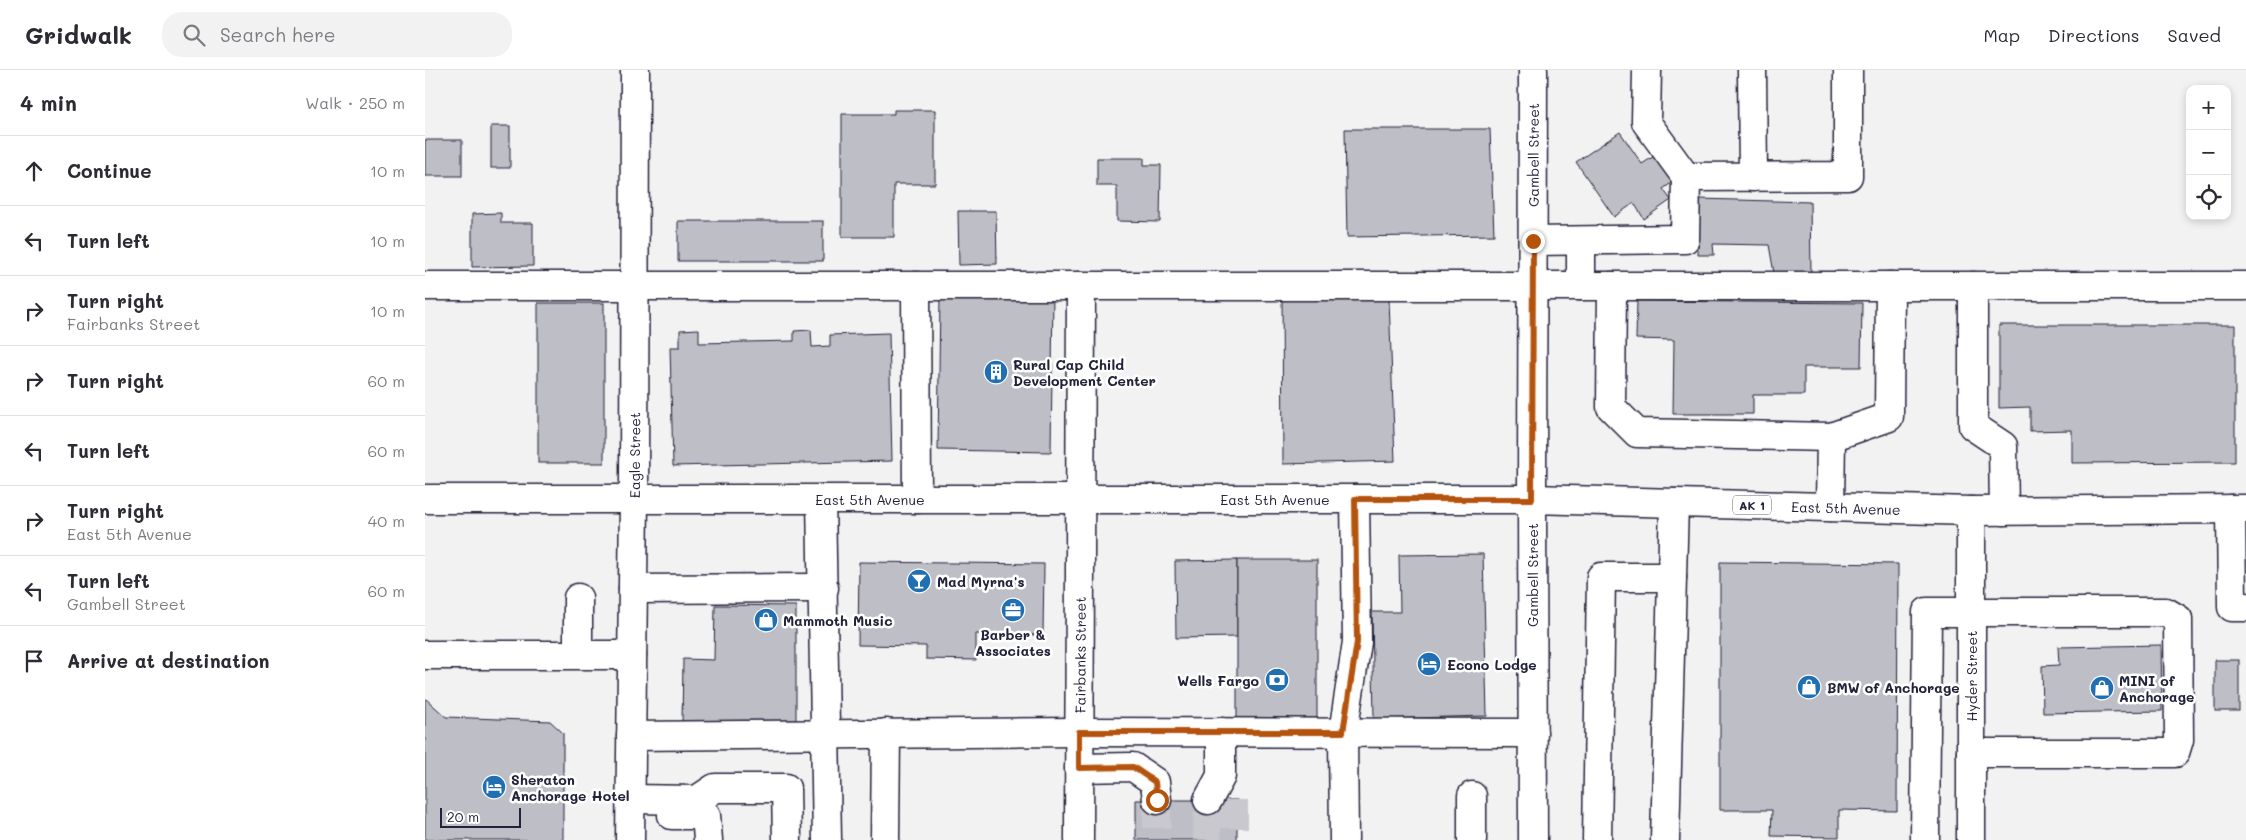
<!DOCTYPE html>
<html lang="en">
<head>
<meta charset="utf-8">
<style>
  body { margin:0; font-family:Mali,sans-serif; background:#f2f2f3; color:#2b2b33 }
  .controls { position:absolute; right:15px; top:15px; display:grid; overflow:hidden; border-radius:10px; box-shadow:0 2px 8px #0003 }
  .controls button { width:45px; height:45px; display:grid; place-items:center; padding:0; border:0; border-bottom:1px solid #e1e1e2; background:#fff; color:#2b2b33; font:25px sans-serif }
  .scale { position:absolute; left:15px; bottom:12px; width:81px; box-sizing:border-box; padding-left:5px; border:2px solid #22223b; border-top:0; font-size:14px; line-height:18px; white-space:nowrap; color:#22223b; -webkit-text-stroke:4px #fff; paint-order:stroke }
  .stop { position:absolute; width:15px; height:15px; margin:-11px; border:4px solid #b45309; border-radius:50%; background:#fff }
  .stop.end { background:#b45309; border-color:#fff; box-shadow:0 1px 5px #0008 }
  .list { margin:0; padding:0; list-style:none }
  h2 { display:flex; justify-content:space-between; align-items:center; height:65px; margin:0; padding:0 20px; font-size:21px }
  h2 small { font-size:16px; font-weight:400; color:#7c7c81 }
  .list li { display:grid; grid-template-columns:32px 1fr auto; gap:15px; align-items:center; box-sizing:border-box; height:70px; padding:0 20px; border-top:1px solid #e1e1e2 }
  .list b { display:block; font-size:19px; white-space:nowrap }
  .list p { margin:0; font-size:16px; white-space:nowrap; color:#7c7c81 }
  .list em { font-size:16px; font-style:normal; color:#7c7c81 }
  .icon { flex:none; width:28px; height:28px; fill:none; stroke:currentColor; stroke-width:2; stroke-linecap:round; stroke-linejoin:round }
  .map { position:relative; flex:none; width:1821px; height:770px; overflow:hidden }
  header { display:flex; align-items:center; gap:30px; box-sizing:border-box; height:70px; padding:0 25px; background:#fff; border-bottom:1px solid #e1e1e2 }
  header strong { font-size:24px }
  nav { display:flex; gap:28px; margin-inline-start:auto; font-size:18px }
  .search { width:350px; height:45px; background:#f2f2f3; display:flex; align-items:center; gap:12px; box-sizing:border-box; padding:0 18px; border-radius:20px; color:#7c7c81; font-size:19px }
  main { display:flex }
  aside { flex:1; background:#fff }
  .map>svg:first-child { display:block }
  .building { fill:#bebec6; stroke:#22223b }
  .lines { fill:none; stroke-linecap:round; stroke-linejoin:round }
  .minor-tunnel { stroke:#c8c8ce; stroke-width:28; stroke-dasharray:28 14; stroke-linecap:butt }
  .minor-casing { stroke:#22223b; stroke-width:31 }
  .major-casing { stroke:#22223b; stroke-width:31 }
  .highway-casing { stroke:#22223b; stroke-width:31 }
  .minor { stroke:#fff; stroke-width:28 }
  .major { stroke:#fff; stroke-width:28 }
  .highway { stroke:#fff; stroke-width:28 }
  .route { stroke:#b45309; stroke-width:6 }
  .labels { text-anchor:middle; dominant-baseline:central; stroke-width:5; stroke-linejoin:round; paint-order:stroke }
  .shield { fill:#fff; stroke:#646476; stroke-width:1 }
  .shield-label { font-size:12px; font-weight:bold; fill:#22223b }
  .street-label { font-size:14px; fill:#22223b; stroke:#fff }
  .poi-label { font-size:14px; font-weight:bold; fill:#22223b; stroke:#fff; text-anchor:start }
</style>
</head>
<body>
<header>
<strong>Gridwalk</strong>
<div class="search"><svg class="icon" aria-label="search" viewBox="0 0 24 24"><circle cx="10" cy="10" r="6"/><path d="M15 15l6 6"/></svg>Search here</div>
<nav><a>Map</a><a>Directions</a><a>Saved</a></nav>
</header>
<main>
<aside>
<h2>4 min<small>Walk · 250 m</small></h2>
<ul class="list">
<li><svg class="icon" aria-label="ahead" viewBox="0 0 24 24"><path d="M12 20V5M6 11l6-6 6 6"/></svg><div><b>Continue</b></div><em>10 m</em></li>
<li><svg class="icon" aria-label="left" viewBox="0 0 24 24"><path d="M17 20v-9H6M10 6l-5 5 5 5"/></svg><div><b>Turn left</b></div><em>10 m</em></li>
<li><svg class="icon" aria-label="right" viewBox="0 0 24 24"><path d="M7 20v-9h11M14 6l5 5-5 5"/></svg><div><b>Turn right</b><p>Fairbanks Street</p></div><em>10 m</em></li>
<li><svg class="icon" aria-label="right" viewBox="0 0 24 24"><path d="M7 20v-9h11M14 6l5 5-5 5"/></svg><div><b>Turn right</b></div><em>60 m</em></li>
<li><svg class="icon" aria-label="left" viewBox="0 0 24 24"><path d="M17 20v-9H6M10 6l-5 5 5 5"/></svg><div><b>Turn left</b></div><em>60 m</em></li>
<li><svg class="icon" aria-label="right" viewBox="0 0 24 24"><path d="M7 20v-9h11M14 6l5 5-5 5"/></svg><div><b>Turn right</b><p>East 5th Avenue</p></div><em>40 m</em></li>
<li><svg class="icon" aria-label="left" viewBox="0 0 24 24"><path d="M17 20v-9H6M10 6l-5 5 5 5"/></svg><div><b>Turn left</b><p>Gambell Street</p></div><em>60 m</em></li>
<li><svg class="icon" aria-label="arrive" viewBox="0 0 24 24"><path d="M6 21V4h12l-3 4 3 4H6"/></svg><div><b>Arrive at destination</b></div></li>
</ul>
</aside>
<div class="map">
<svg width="1821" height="770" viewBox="0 0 1821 770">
  <rect width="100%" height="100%" fill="#f2f2f3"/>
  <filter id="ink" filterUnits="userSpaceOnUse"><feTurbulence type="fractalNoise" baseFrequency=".02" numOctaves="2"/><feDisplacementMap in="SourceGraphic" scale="10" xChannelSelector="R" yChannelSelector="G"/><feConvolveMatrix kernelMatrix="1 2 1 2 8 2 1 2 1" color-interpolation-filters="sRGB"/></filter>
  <g filter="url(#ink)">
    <g class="building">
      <path d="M 469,40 L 510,40 L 510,114 L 469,114 L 469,167 L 417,167 L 417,44 L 469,44 Z"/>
      <rect x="66" y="56" width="19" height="42"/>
      <path d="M 920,59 L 1065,59 L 1069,165 L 922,167 Z"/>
      <path d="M 1195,62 L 1217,94 L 1231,85 L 1249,111 L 1238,119 L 1246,130 L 1219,149 L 1209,133 L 1189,147 L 1151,92 Z"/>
      <rect x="0" y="70" width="37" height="36"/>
      <path d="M 672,88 L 719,88 L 719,95 L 736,95 L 735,152 L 692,151 L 692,116 L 672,116 Z"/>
      <path d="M 1274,129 L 1385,132 L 1386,203 L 1349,203 L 1344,175 L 1288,174 L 1289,185 L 1273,185 Z"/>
      <path d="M 533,141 L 571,141 L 572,194 L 534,195 Z"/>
      <path d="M 76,143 L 76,153 L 108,153 L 108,196 L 47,197 L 47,144 Z"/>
      <rect x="253" y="151" width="145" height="40"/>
      <path d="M 515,225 L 628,225 L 626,382 L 513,380 Z"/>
      <path d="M 857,229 L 964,229 L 970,391 L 858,394 Z"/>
      <path d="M 1212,231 L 1437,233 L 1436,297 L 1379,297 L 1379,325 L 1328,325 L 1328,344 L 1248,344 L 1249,270 L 1211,269 Z"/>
      <rect x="113" y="233" width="66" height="160"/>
      <path d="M 1574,255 L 1810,255 L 1810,392 L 1647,393 L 1647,360 L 1605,361 L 1605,337 L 1574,338 Z"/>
      <path d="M 274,259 L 274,273 L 369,271 L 369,261 L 386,260 L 387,277 L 405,276 L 405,265 L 464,263 L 467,391 L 248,396 L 245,277 L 255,277 L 255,260 Z"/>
      <path d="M 1058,484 L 1062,646 L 949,649 L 947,542 L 975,542 L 974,485 Z"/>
      <path d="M 812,490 L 812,567 L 751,568 L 750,491 Z"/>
      <rect x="812" y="490" width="80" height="163"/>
      <path d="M 434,492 L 619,494 L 618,565 L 551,564 L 551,590 L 501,589 L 501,576 L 433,575 Z"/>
      <path d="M 1295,492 L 1473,494 L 1472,741 L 1414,740 L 1414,767 L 1346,766 L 1347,740 L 1295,740 Z"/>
      <path d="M 290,535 L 371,536 L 371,655 L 257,653 L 258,589 L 289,590 Z"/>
      <path d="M 1736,575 L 1737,641 L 1618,643 L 1617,596 L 1634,595 L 1633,577 Z"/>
      <rect x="1790" y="590" width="24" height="51"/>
      <path d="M 0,628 L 21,647 L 125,651 L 138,663 L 138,770 L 0,770 Z"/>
      <rect x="711" y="730" width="101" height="40"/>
    </g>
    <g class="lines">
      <g class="minor-tunnel">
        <path d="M 732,730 L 732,770"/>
        <path d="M 809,730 L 809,770"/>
        <path d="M 782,770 L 783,730"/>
      </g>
      <g class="minor-casing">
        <g id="minor">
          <path d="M 1222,0 L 1221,52 L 1261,107"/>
          <path d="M 1327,0 L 1328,107"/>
          <path d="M 1108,171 L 1260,169 L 1261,107 L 1423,106 L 1423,0"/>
          <path d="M 0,216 L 1821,216"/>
          <path d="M 491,216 L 492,429"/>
          <path d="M 1156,216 L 1156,171"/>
          <path d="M 1187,216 L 1186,337 L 1212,363 L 1406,367 L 1464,347 L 1465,216"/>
          <path d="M 1548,216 L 1548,356 L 1578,376 L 1579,441"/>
          <path d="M 396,429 L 402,770"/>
          <path d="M 1405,437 L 1406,367"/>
          <path d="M 1806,439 L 1807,537 L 1821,537"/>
          <path d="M 1546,441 L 1546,770"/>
          <path d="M 208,519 L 399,518"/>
          <path d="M 153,584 L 153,528"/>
          <path d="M 0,585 L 207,585"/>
          <path d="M 206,666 L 654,662 L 1108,663"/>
          <path d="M 654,698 L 708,697 L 730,712 L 732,730"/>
          <path d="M 1047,726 L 1047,770"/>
          <path d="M 205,729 L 272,730 L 290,718 L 361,718 L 362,770"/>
          <path d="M 783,730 L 796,706 L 796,662"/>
          <path d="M 247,745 L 281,745 L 283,770"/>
          <path id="s1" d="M 205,770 L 209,429 L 210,0"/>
          <path d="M 460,770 L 461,663"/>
          <path id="s2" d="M 654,770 L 656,216"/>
          <path d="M 919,770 L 918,663 L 932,572 L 930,429"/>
          <path d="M 1172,770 L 1176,507 L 1247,507"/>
          <path d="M 1240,770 L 1249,433"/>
          <path d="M 1500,770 L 1502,542 L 1741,542 L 1753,549 L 1754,670 L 1750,683 L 1546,683"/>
        </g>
      </g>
      <g class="major-casing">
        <g id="major">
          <path id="s3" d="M 0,429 L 1107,429 L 1108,0"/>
        </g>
      </g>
      <g class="highway-casing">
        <g id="highway">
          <path id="s4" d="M 1108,770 L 1107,429 L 1546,441 L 1821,439"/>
        </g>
      </g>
      <use href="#minor" class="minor"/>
      <use href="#major" class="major"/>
      <use href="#highway" class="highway"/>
    </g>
  </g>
  <g class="lines" filter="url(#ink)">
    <path class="route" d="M 732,730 L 730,712 L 708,697 L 654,698 L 654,662 L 918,662 L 932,572 L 930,429 L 1107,429 L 1108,171"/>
  </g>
  <defs>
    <g id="building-disc" transform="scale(1.25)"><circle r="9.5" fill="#1f6fb2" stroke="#fff"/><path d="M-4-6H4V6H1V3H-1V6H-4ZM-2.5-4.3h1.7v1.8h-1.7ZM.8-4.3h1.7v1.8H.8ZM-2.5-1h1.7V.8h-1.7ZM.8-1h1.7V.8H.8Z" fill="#fff"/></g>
    <g id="bar-disc" transform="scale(1.25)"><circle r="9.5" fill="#1f6fb2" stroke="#fff"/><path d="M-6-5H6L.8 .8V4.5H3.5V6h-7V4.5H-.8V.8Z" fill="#fff"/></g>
    <g id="office-disc" transform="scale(1.25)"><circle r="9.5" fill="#1f6fb2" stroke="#fff"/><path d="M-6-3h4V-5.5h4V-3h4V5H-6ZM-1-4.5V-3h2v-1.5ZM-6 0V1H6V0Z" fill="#fff"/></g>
    <g id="shop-disc" transform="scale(1.25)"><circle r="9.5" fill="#1f6fb2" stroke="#fff"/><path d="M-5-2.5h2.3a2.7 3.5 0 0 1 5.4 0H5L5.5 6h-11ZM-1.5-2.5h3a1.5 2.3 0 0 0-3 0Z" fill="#fff"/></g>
    <g id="hotel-disc" transform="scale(1.25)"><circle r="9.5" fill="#1f6fb2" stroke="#fff"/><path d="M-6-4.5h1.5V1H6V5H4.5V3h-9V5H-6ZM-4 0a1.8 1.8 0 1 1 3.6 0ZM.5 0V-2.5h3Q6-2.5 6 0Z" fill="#fff"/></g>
    <g id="bank-disc" transform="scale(1.25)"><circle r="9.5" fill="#1f6fb2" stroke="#fff"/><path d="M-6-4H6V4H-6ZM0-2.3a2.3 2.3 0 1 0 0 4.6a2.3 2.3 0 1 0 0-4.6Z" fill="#fff"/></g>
  </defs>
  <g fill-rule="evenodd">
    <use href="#building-disc" x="571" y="302"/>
    <use href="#bar-disc" x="494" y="511"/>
    <use href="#office-disc" x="588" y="540"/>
    <use href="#shop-disc" x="341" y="550"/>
    <use href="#hotel-disc" x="1004" y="594"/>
    <use href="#bank-disc" x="852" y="610"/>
    <use href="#shop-disc" x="1384" y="617"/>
    <use href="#shop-disc" x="1677" y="618"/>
    <use href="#hotel-disc" x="69" y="717"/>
  </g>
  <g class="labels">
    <rect class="shield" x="1308" y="425.5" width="38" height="19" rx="4"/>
    <g class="shield-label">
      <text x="1327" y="435">AK 1</text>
    </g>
    <g class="street-label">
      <text stroke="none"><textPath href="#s3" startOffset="1451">Gambell Street</textPath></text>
      <text stroke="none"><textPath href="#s1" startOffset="385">Eagle Street</textPath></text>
      <text stroke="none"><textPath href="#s3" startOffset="445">East 5th Avenue</textPath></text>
      <text stroke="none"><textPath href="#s3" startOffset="850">East 5th Avenue</textPath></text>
      <text stroke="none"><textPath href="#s4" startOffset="655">East 5th Avenue</textPath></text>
      <text transform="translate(1107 505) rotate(-90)">Gambell Street</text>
      <text stroke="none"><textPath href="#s2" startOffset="185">Fairbanks Street</textPath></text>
      <text transform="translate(1546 606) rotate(-90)">Hyder Street</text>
    </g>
    <g class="poi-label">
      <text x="588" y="294">Rural Cap Child<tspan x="588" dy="16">Development Center</tspan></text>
      <text x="512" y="511">Mad Myrna's</text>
      <text x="358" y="550">Mammoth Music</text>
      <text x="588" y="564" text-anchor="middle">Barber &amp;<tspan x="588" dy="16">Associates</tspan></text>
      <text x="1022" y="594">Econo Lodge</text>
      <text x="834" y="610" text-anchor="end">Wells Fargo</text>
      <text x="1694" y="610">MINI of<tspan x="1694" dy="16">Anchorage</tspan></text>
      <text x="1402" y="617">BMW of Anchorage</text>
      <text x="86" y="709">Sheraton<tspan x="86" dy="16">Anchorage Hotel</tspan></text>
    </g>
  </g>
</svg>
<div class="controls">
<button>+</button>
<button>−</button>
<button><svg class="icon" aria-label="locate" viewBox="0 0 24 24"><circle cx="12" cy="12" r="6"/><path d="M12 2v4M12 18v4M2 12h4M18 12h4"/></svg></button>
</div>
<div class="scale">20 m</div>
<div class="stop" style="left:732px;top:730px"></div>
<div class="stop end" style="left:1108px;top:171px"></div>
</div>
</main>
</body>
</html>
